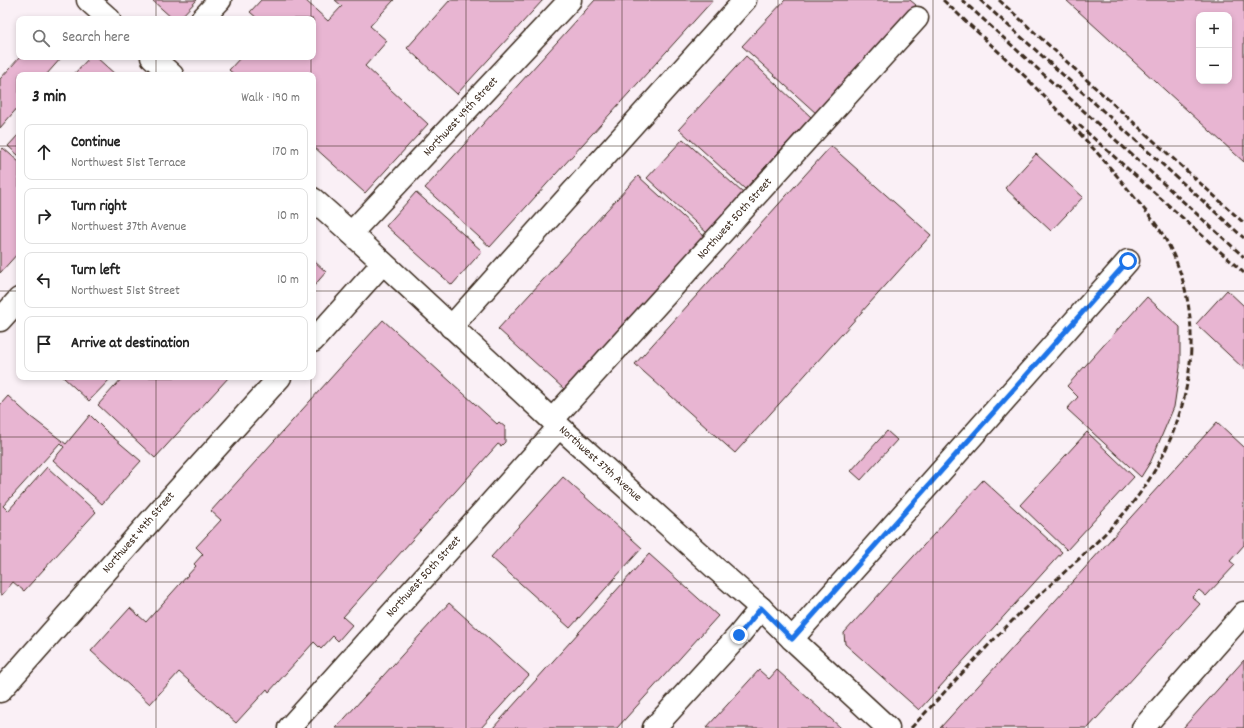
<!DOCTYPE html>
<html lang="en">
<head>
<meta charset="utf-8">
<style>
  body { margin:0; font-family:Dekko,sans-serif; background:#f6f6f6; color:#222 }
  .controls { position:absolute; right:12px; top:12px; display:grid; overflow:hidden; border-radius:8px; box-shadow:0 2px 6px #0003 }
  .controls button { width:36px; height:36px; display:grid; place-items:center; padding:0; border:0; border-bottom:1px solid #e0e0e0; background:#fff; color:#222; font:20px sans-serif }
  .stop { position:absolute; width:12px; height:12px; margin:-9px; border:3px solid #1a73e8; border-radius:50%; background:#fff }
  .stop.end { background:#1a73e8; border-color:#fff; box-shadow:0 1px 4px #0008 }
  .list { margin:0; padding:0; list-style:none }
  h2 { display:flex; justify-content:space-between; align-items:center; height:52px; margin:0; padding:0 16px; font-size:17px }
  h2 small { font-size:13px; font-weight:400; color:#767676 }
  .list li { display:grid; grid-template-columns:26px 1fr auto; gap:12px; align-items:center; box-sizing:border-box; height:56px; margin:0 8px 8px; padding:0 8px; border:1px solid #e0e0e0; border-radius:8px }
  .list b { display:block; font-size:15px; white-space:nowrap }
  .list p { margin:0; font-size:13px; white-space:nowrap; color:#767676 }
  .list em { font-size:13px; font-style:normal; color:#767676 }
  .icon { flex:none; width:22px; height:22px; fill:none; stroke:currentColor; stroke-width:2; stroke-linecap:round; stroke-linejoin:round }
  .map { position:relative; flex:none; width:1244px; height:728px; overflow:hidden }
  .search { position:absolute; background:#fff; box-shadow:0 2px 6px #0003; left:16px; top:16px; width:300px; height:44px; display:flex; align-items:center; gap:10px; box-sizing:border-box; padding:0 14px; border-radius:8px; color:#767676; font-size:15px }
  .panel { position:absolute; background:#fff; box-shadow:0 2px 6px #0003; left:16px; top:72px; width:300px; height:308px; border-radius:8px }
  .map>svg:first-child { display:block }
  .building { fill:#e8b5d2; stroke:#3b2a1e; fill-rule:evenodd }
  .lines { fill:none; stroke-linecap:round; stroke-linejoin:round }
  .minor-casing { stroke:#3b2a1e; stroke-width:25 }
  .minor { stroke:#fff; stroke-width:22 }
  .rail { stroke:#3b2a1e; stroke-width:3; stroke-dasharray:6 3; stroke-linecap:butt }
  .route { stroke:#1a73e8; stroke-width:5 }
  .grid { fill:none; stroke:#3b2a1e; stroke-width:1; stroke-opacity:0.55 }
  .labels { text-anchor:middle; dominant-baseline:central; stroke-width:3; stroke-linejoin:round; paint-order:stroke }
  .street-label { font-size:12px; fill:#3b2a1e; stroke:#fff }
</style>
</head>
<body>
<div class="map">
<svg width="1244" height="728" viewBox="0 0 1244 728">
  <rect width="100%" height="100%" fill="#faf0f6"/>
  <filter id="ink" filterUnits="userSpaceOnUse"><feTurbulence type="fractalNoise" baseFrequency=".025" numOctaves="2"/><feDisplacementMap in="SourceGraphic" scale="8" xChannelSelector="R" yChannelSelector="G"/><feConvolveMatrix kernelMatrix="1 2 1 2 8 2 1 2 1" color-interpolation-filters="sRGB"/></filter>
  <g filter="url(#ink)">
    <g class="building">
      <path d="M 152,0 L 197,0 L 179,19 L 173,19 Z"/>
      <path d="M 261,0 L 305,0 L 328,21 L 342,6 L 335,0 L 394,0 L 370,26 L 387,41 L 365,66 L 428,124 L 365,193 L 313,146 L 313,75 L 235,75 L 229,70 L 241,57 L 313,57 L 313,19 L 258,19 L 250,12 Z"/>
      <path d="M 450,0 L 543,0 L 457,94 L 407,48 Z"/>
      <path d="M 595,0 L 713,0 L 490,247 L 425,188 Z"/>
      <path d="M 785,0 L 910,0 L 916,5 L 817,114 L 742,46 Z"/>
      <path d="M 1066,0 L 1244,0 L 1244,162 ZM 1199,15 L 1229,15 L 1229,81 L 1199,81 Z"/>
      <path d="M 746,56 L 811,117 L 745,189 L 679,129 Z"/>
      <path d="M 20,57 L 62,57 L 46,75 L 19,75 L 19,106 L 0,128 L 0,79 Z"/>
      <path d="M 90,57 L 96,57 L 116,75 L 73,75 Z"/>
      <path d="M 19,134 L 19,156 L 8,146 Z"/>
      <path d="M 683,139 L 743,193 L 707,233 L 647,178 Z"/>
      <path d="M 831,146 L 931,235 L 735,453 L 635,364 Z"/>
      <path d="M 3,148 L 19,162 L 19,252 L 0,273 L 0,152 Z"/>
      <path d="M 1036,154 L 1083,197 L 1051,231 L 1005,188 Z"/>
      <path d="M 638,176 L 704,236 L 564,389 L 498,329 Z"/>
      <path d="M 416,192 L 482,251 L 452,285 L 386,226 Z"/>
      <path d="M 313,260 L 326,272 L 313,287 Z"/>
      <path d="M 1227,290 L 1244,306 L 1244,369 L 1196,324 Z"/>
      <path d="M 1147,297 L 1180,327 L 1180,367 L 1174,407 L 1151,461 L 1141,477 L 1067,409 L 1078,397 L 1067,386 Z"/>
      <path d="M 383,320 L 497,424 L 499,422 L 505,427 L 505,442 L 501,446 L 498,444 L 343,617 L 352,625 L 338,641 L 333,636 L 321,649 L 314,642 L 269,692 L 267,689 L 236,723 L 179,672 L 150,704 L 91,651 L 130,608 L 146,622 L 196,566 L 194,564 L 203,554 L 196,547 L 221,520 L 211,511 Z"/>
      <path d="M 63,377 L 112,377 L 89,401 Z"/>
      <path d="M 123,377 L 229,377 L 155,458 L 98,405 Z"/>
      <path d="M 8,396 L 31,417 L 66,444 L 90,415 L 108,433 L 141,461 L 102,504 L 53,460 L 64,447 L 60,443 L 3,506 L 8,511 L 47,467 L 96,512 L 24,591 L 13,582 L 2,595 L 0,594 L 0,405 Z"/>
      <path d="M 1217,422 L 1244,447 L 1244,545 L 1230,561 L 1235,565 L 1206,596 L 1199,590 L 1192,597 L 1200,604 L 1088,728 L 940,728 Z"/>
      <path d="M 887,431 L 897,440 L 861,480 L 851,471 Z"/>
      <path d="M 1087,432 L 1134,477 L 1067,550 L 1020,505 Z"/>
      <path d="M 563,477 L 642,548 L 570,628 L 491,557 Z"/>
      <path d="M 983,480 L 1062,552 L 919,710 L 845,644 L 844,633 Z"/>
      <path d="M 649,554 L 718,616 L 617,728 L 493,728 Z"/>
      <path d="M 449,603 L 529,675 L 481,728 L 336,728 Z"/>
      <path d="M 1244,660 L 1244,728 L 1183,728 Z"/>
      <path d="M 759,670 L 769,679 L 777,670 L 841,728 L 706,728 Z"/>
    </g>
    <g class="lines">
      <g class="minor-casing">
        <g id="minor">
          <path d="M 88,0 L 109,19"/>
          <path d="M 202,19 L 220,0"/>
          <path d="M 152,57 L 172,75"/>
          <path d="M 313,199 L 351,233 L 552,420 L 714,567 L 761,608 L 792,639 L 888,728"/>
          <path d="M 351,233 L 570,0"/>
          <path d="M 0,320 L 19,299"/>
          <path d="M 451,327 L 745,0"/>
          <path d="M 313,341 L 383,263"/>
          <path d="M 552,420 L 917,18"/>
          <path d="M 792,639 L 1128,261"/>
          <path d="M 0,691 L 176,492 L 280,377"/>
          <path d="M 289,728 L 559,427"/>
          <path d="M 654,728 L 739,635 L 761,608"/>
          <path d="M 1143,728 L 1244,613"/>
        </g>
      </g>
      <use href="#minor" class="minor"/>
      <g class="rail">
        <path d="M 943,0 L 1031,82"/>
        <path d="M 962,0 L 1244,257"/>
        <path d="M 980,0 L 1244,238"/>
        <path d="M 999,0 L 1244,223"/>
        <path d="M 1079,125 L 1244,273"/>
        <path d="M 911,728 C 946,691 981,652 1017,616 C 1055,579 1097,546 1131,505 C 1191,430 1214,321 1163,235 C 1154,220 1142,207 1131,193 C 1099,153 1064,116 1027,79"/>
      </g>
    </g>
  </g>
  <g class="lines" filter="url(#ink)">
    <path class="route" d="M 739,635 L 761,608 L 792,639 L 1128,261"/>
  </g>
  <path class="grid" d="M 156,0 L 156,19M 311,0 L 311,19M 466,0 L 466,728M 622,0 L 622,728M 778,0 L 778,728M 933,0 L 933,728M 1088,0 L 1088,728M 156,57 L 156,75M 311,57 L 311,75M 0,146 L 19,146M 313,146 L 1244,146M 0,291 L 19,291M 313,291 L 1244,291M 156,377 L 156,728M 311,377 L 311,728M 0,437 L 1244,437M 0,582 L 1244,582"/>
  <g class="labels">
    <g class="street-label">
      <text transform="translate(461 117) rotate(-47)">Northwest 49th Street</text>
      <text transform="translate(735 219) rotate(-48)">Northwest 50th Street</text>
      <text transform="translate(600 464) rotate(42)">Northwest 37th Avenue</text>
      <text transform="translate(139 533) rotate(-49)">Northwest 49th Street</text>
      <text transform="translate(424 577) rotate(-48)">Northwest 50th Street</text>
    </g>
  </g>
</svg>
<div class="controls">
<button>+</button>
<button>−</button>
</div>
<div class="stop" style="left:1128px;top:261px"></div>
<div class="stop end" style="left:739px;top:635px"></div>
<div class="search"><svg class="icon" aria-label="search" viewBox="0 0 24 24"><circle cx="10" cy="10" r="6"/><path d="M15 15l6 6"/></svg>Search here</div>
<section class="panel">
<h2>3 min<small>Walk · 190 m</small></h2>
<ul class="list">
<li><svg class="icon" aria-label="ahead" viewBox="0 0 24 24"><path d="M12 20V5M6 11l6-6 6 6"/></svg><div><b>Continue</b><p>Northwest 51st Terrace</p></div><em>170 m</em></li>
<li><svg class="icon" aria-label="right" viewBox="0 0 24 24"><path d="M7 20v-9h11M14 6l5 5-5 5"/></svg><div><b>Turn right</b><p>Northwest 37th Avenue</p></div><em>10 m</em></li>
<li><svg class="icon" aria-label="left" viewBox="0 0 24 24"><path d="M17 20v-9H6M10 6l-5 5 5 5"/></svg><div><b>Turn left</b><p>Northwest 51st Street</p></div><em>10 m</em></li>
<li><svg class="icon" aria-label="arrive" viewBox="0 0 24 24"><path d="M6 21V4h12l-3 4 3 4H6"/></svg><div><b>Arrive at destination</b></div></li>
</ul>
</section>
</div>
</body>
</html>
